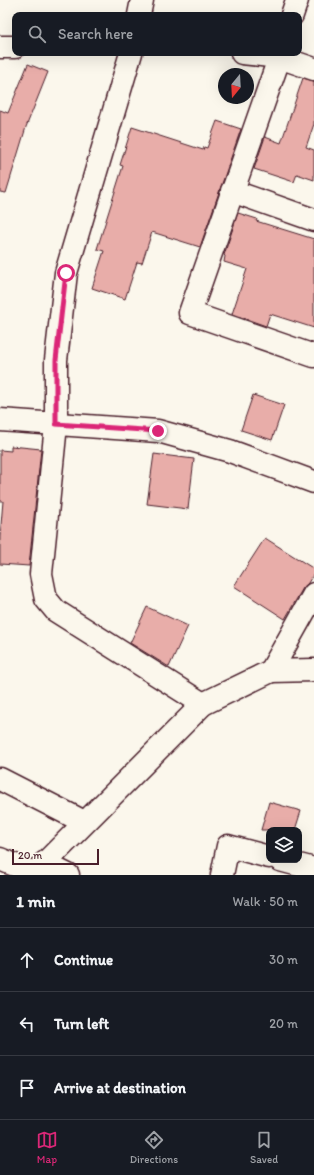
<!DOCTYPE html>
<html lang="en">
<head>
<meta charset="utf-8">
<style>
  body { margin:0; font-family:Itim,sans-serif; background:#20242c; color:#f1f3f6 }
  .controls { position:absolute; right:12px; bottom:12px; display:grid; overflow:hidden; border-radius:8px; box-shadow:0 4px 16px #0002 }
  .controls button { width:36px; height:36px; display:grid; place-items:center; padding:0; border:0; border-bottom:1px solid #363941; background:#171b24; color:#f1f3f6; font:20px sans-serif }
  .compass { position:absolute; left:218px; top:68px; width:36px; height:36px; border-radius:50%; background:#171b24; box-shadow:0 4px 16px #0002; rotate:198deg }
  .scale { position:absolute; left:12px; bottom:10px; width:87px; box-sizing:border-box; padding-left:4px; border:2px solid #4a1f2b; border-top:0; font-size:11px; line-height:14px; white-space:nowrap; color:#4a1f2b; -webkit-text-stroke:3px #fbf7ec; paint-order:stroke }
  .stop { position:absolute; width:12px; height:12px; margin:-9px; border:3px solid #db2777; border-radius:50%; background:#fff }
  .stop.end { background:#db2777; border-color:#fff; box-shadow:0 1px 4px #0008 }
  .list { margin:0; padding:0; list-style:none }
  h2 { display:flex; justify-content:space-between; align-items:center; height:52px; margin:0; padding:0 16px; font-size:17px }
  h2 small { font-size:13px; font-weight:400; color:#9ea1a6 }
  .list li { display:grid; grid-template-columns:26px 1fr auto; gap:12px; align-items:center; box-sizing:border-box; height:64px; padding:0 16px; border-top:1px solid #363941 }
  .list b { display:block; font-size:15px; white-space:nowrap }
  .list em { font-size:13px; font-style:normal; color:#9ea1a6 }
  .icon { flex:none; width:22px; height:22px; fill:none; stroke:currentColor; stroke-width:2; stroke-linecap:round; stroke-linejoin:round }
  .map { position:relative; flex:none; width:314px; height:875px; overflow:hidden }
  .search { position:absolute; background:#171b24; box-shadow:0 4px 16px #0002; left:12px; right:12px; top:12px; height:44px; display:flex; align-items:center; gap:10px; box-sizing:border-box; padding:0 14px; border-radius:8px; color:#9ea1a6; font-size:15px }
  .sheet { height:244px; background:#171b24 }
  nav { display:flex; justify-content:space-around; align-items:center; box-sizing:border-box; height:56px; border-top:1px solid #363941; background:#171b24; font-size:11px; color:#9ea1a6 }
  nav a { display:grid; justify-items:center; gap:2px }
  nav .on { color:#db2777 }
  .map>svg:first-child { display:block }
  .building { fill:#e8ada9; stroke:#4a1f2b }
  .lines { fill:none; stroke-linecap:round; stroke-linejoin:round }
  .minor-casing { stroke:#4a1f2b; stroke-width:25 }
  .minor { stroke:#fbf7ec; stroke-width:22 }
  .route { stroke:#db2777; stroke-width:5 }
</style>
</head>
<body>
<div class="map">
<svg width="314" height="875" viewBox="0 0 314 875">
  <rect width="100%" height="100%" fill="#fbf7ec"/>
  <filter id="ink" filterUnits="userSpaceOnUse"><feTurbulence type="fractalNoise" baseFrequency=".025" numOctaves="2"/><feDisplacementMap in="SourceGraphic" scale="8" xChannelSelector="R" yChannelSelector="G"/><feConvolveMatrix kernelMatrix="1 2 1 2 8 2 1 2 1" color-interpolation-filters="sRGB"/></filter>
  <g filter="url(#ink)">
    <g class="building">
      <path d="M 28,64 L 48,72 L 26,127 L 6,193 L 0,192 L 0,110 L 8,113 Z"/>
      <path d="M 303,78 L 314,81 L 314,124 L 306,147 L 314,150 L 314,180 L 297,174 L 294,182 L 254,169 L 265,137 L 281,143 Z"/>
      <path d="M 217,121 L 241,129 L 200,247 L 152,232 L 142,263 L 137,262 L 125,299 L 92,288 L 104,251 L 97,249 L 123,166 L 120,165 L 132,127 L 203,150 L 204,147 L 207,148 Z"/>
      <path d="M 238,213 L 257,219 L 256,221 L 314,239 L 314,328 L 270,314 L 266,326 L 232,314 L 247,269 L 224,262 L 225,256 L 224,255 Z"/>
      <path d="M 253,395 L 284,405 L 272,440 L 241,430 Z"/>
      <path d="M 11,446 L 41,449 L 29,566 L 0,564 L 0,537 L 3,501 L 0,501 L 0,450 L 11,451 Z"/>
      <path d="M 154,454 L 194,459 L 188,509 L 147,504 Z"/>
      <path d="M 265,538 L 314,569 L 314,573 L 308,583 L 303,588 L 285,619 L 234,586 Z"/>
      <path d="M 147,607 L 188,626 L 169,667 L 130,643 Z"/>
      <path d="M 269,802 L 301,811 L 295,830 L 261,830 Z"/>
    </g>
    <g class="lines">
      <g class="minor-casing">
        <g id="minor">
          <path d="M 139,15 L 142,0"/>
          <path d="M 292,15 L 297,0"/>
          <path d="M 0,47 L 15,47"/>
          <path d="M 131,53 L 66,273 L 56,360 L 56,425 L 41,574 L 46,599 L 56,611 L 203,704"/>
          <path d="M 242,53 L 279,57 L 314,69"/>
          <path d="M 281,53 L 190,313 L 314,356"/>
          <path d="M 232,191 L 314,220"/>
          <path d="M 0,420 L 158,431 L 230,451 L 314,482"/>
          <path d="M 271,671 L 314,670"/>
          <path d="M 0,779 L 84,822"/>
          <path d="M 0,859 L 34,873"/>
          <path d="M 280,860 L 314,869"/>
          <path d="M 44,863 L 68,875"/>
          <path d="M 33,875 L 203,704 L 271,671 L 314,594"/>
          <path d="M 222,875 L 228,846 L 269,857"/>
        </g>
      </g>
      <use href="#minor" class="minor"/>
    </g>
  </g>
  <g class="lines" filter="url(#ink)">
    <path class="route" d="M 66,273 L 56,360 L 56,424 L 158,431"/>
  </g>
</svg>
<div class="controls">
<button><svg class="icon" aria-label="layers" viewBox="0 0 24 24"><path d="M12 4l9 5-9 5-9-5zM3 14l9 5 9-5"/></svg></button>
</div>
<svg class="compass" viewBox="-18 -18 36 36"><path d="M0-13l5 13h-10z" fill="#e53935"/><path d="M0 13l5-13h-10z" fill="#9ea1a6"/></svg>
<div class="scale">20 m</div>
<div class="stop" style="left:66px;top:273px"></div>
<div class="stop end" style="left:158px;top:431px"></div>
<div class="search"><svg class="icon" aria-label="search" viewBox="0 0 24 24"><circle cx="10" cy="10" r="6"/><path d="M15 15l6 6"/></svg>Search here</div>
</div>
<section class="sheet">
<h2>1 min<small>Walk · 50 m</small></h2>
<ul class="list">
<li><svg class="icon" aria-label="ahead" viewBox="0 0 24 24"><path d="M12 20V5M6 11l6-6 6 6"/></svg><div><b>Continue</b></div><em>30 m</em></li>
<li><svg class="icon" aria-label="left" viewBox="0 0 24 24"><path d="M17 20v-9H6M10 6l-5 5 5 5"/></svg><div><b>Turn left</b></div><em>20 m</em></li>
<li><svg class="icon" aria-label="arrive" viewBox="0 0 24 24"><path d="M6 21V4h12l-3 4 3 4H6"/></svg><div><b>Arrive at destination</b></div></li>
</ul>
</section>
<nav>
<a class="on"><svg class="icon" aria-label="map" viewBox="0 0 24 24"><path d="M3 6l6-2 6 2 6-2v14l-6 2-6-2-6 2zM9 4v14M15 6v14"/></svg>Map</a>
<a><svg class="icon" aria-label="directions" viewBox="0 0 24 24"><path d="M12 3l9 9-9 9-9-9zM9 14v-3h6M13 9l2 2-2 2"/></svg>Directions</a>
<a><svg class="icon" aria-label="saved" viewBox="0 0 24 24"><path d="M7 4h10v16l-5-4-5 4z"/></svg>Saved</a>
</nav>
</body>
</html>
